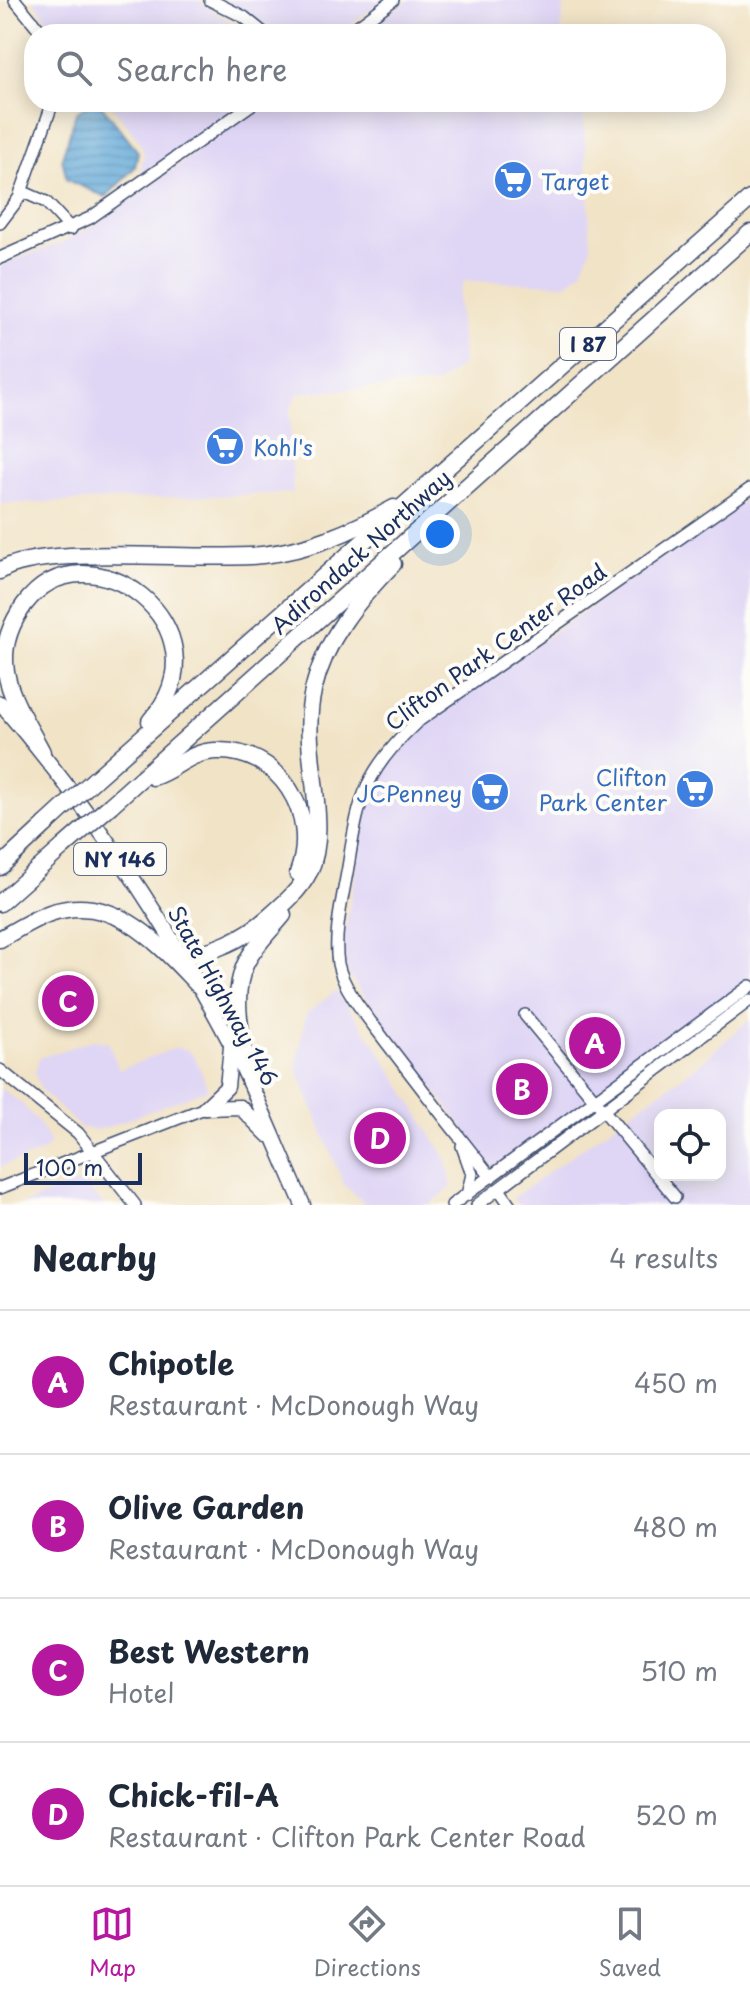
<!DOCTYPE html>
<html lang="en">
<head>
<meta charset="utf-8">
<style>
  body { margin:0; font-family:"Playpen Sans",sans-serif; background:#f6f6f7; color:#1f2937 }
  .controls { position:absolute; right:24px; bottom:24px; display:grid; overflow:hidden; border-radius:16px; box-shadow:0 4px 20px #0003 }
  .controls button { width:72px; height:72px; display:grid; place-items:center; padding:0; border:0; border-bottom:2px solid #e0e1e3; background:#fff; color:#1f2937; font:40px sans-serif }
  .scale { position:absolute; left:24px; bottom:20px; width:118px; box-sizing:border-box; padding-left:8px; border:4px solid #1b2f5e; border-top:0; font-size:22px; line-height:28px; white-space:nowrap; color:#1b2f5e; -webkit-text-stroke:6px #fdfcf7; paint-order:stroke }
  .you { position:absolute; left:440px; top:534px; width:28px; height:28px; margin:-20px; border:6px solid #fff; border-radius:50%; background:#1a73e8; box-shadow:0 0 0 12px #1a73e833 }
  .badge { display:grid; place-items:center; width:52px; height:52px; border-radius:50%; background:#b5179e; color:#fff; font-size:26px; font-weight:700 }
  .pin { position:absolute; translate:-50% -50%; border:4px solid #fff; box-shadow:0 2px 8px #0006 }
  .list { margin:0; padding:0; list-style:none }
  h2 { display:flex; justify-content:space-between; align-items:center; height:104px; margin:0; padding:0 32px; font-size:34px }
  h2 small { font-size:26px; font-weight:400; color:#747a83 }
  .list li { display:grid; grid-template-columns:52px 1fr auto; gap:24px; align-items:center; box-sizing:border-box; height:144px; padding:0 32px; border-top:2px solid #e0e1e3 }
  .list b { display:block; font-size:30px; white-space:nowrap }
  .list p { margin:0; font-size:26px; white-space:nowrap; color:#747a83 }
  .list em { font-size:26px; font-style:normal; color:#747a83 }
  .icon { flex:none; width:44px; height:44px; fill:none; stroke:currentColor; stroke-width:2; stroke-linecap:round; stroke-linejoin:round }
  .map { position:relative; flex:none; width:750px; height:1205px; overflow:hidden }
  .search { position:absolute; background:#fff; box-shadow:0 4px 20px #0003; left:24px; right:24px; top:24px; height:88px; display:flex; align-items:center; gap:20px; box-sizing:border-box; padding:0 28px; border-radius:32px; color:#747a83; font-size:30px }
  .sheet { height:680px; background:#fff }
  nav { display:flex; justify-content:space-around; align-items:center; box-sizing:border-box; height:112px; border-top:2px solid #e0e1e3; background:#fff; font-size:22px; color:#747a83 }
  nav a { display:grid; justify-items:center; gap:4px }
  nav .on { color:#b5179e }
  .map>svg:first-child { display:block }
  .built { fill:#dfd5f5; fill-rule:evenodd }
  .water { fill:url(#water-rules); stroke:#3e6b9a; stroke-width:2 }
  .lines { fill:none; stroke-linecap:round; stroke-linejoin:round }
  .minor-casing { stroke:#3b4a6e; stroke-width:14 }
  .major-casing { stroke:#3b4a6e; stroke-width:17 }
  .highway-casing { stroke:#3b4a6e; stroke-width:19 }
  .minor { stroke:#fff; stroke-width:11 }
  .major { stroke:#fff; stroke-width:14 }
  .highway { stroke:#fff; stroke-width:16 }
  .highway-bridge-casing { stroke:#3b4a6e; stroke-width:19; stroke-linecap:butt }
  .highway-bridge { stroke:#fff; stroke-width:16 }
  .labels { text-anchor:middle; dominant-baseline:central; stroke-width:8; stroke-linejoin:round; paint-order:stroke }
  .shield { fill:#fdfcf7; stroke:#5f6c8c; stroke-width:2 }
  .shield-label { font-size:20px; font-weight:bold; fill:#1b2f5e }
  .shop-label { font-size:22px; fill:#366cbe; stroke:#fdfcf7; text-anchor:start }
  .street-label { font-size:22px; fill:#1b2f5e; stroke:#fdfcf7 }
</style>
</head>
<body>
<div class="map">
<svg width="750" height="1205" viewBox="0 0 750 1205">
  <defs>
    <pattern id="water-rules" width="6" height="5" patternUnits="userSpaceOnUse" patternTransform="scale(2)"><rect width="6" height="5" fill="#61a7d7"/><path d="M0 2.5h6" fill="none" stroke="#4f88b2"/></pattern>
  </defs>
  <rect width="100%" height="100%" fill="#fdfcf7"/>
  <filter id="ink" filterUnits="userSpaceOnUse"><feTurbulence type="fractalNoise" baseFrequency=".0125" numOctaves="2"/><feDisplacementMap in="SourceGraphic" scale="16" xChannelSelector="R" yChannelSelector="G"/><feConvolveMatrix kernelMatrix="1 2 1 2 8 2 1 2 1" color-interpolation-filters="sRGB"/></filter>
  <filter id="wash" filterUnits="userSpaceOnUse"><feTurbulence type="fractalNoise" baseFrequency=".006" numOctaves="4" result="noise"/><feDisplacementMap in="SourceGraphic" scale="32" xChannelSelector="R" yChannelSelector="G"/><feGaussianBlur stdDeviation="1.8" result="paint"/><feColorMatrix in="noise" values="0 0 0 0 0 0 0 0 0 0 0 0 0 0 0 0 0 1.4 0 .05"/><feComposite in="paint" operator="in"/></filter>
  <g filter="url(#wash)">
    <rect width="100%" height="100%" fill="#f1e3c6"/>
    <g class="built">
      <path d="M 33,0 L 197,0 L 248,34 L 58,34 Z"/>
      <path d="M 224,0 L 384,0 L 338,34 L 268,34 Z"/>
      <path d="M 409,0 L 547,0 L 564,6 L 561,34 L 360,34 Z"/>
      <path d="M 109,102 L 243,102 L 140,176 L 144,153 L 140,142 Z"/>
      <path d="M 265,102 L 583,102 L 591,248 L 582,271 L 567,284 L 464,281 L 458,298 L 463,364 L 437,384 L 298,393 L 290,410 L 293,493 L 0,504 L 0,265 L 61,243 L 100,222 Z"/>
      <path d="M 750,496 L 750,981 L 493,1168 L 347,973 L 343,943 L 369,793 L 387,759 L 418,727 Z"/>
      <path d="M 336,991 L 377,1047 L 447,1160 L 452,1187 L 429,1205 L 366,1205 L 344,1185 L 296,1067 L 306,1014 Z"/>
      <path d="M 750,1019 L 750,1205 L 518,1205 L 513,1198 L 697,1066 ZM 660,1115 L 720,1115 L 720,1175 L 660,1175 Z"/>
      <path d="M 93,1040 L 108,1042 L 119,1070 L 175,1048 L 186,1049 L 195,1057 L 208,1089 L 108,1127 L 94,1130 L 80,1127 L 41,1090 L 35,1072 L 39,1058 Z"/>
      <path d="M 0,1088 L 21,1103 L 39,1123 L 50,1143 L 42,1152 L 0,1167 Z"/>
      <path d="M 81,1181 L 104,1205 L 22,1205 Z"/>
    </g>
    <path class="water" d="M 91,103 L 101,105 L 138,152 L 135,167 L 106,197 L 67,180 L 62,158 L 76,113 Z"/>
  </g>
  <g filter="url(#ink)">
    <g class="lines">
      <g class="minor-casing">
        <g id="minor">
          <path d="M 15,0 L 43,34"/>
          <path d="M 210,0 L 244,17 L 265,34"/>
          <path d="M 347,34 L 393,0"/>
          <path d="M 21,191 L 46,202 L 71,229"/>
          <path d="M 0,223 L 19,198 L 53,102"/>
          <path d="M 0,258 L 90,218 L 255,102"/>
          <path d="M 525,1015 L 675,1197"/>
          <path d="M 0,1070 L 78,1133 L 135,1205"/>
          <path d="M 462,1146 L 472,1174 L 467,1195"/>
          <path d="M 491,1177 C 456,1133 421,1088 386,1042 C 370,1020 344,992 338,964 C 333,932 344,893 349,861 C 359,795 367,769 417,722 L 750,489"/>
          <path d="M 0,1188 L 205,1108"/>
          <path d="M 499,1189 L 510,1205"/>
          <path d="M 452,1205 L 750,986"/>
          <path d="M 477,1205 L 750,1000"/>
        </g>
      </g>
      <g class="major-casing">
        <g id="major">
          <path d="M 0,703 C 89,807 167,922 231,1044 C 258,1097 279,1151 303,1205"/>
          <path d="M 205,1108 L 240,1107 L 268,1135"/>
          <path d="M 205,1108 L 227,1087 L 231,1047"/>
        </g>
      </g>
      <g class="highway-casing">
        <g id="highway">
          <path d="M 0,571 C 40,543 203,562 262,555 C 310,550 352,531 394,508"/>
          <path d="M 42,752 C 28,725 6,693 5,662 C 4,641 12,622 24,605 C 87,519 233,629 150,721"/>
          <path d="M 153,777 C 175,770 189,752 215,751 C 280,748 320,815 298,873"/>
          <path d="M 94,780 L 750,199"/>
          <path d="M 111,805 L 750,233"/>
          <path d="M 0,867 L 46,824"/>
          <path d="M 0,903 L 63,847"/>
          <path d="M 0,939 C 16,930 33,919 50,913 C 114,891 159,944 198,985"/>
          <path d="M 181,956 C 212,954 245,938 269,917 C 284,904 300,890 309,872 C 332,824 299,748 313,691 C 325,639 357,601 393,564"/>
          <path d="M 250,1083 C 245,1047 229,1000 245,965 C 253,947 270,931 283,915"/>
        </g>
      </g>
      <use href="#minor" class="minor"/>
      <use href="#major" class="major"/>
      <use href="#highway" class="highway"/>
      <g class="highway-bridge-casing">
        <g id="highway-bridge">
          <path d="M 46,824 L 94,780"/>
          <path d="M 63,847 L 111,805"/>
        </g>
      </g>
      <use href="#highway-bridge" class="highway-bridge"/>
    </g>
  </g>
  <defs>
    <g id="supermarket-disc" transform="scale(2)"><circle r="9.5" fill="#3f7fe0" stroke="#fdfcf7"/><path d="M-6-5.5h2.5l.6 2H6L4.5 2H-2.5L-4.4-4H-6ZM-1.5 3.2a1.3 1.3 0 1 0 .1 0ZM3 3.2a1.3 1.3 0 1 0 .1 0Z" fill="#fff"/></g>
  </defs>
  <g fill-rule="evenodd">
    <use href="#supermarket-disc" x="513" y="180"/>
    <use href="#supermarket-disc" x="225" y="446"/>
    <use href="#supermarket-disc" x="695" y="789"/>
    <use href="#supermarket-disc" x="490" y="792"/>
  </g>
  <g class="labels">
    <g class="shield">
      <rect x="560" y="328" width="56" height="32" rx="6"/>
      <rect x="74" y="843" width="92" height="32" rx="6"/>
    </g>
    <g class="shield-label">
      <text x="588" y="344">I 87</text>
      <text x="120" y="859">NY 146</text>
    </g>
    <g class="shop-label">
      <text x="541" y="180">Target</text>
      <text x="253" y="446">Kohl's</text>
      <text x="667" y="776" text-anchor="end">Clifton<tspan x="667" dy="25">Park Center</tspan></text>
      <text x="462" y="792" text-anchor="end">JCPenney</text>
    </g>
    <g class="street-label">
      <text transform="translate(360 551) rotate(-42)">Adirondack Northway</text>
      <text transform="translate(495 646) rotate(-36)">Clifton Park Center Road</text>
      <text transform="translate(224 995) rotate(61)">State Highway 146</text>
    </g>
  </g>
</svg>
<div class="controls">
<button><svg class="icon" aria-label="locate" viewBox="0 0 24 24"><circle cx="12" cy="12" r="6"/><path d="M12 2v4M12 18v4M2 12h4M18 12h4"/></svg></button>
</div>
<div class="scale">100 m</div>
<div class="you"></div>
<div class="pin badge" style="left:595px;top:1043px">A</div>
<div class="pin badge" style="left:522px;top:1089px">B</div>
<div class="pin badge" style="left:68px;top:1001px">C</div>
<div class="pin badge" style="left:380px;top:1138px">D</div>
<div class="search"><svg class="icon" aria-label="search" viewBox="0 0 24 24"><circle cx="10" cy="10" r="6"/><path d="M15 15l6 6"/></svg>Search here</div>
</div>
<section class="sheet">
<h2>Nearby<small>4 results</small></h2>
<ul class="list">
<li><span class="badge">A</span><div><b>Chipotle</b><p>Restaurant · McDonough Way</p></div><em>450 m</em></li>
<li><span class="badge">B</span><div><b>Olive Garden</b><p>Restaurant · McDonough Way</p></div><em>480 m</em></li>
<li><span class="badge">C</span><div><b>Best Western</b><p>Hotel</p></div><em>510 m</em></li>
<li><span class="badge">D</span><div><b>Chick-fil-A</b><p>Restaurant · Clifton Park Center Road</p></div><em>520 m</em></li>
</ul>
</section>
<nav>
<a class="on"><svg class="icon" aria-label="map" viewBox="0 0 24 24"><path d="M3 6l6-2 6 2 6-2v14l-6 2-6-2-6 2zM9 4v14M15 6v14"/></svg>Map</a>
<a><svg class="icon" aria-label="directions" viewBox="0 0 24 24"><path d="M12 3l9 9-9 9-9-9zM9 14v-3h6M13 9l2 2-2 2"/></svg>Directions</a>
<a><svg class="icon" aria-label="saved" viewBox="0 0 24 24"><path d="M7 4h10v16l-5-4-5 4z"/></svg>Saved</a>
</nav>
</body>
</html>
